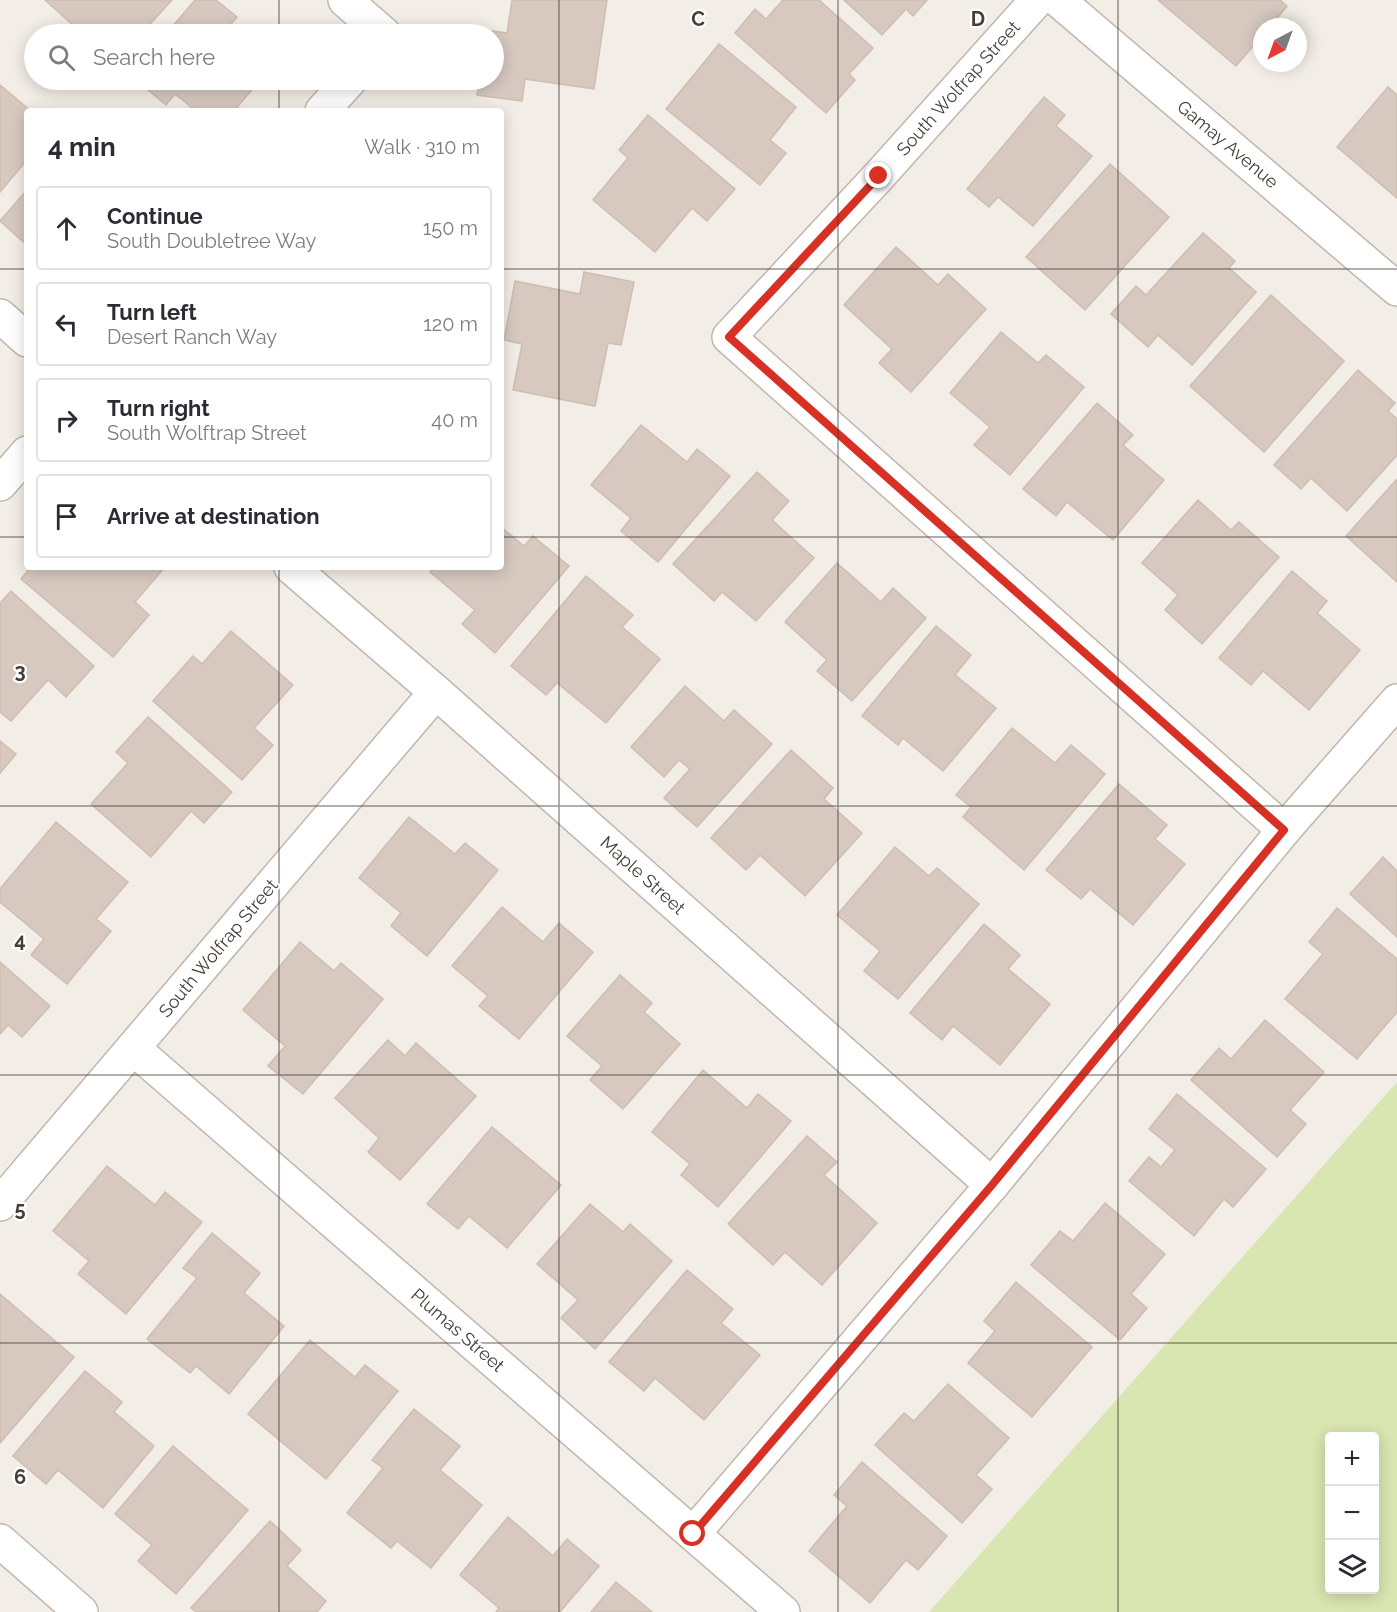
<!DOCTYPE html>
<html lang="en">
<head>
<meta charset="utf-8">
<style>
  body { margin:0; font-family:Raleway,sans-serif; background:#f2f2f3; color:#2b2b33 }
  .controls { position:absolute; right:18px; bottom:18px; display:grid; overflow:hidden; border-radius:6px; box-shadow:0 3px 15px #0003 }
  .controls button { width:54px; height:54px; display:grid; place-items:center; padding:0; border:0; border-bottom:2px solid #e1e1e2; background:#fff; color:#2b2b33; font:30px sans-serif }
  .compass { position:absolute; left:1253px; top:18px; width:54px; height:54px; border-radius:50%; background:#fff; box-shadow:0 3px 15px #0003; rotate:221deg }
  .stop { position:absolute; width:18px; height:18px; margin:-14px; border:4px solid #d93025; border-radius:50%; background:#fff }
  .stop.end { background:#d93025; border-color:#fff; box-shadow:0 2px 6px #0008 }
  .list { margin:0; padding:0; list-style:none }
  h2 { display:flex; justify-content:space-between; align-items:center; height:78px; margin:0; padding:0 24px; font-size:26px }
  h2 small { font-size:20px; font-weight:400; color:#7c7c81 }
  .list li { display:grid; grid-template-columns:39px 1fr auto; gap:18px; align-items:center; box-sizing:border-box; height:84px; margin:0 12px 12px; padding:0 12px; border:2px solid #e1e1e2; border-radius:6px }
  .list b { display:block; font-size:22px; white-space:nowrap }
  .list p { margin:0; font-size:20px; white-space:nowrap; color:#7c7c81 }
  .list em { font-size:20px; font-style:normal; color:#7c7c81 }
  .icon { flex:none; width:33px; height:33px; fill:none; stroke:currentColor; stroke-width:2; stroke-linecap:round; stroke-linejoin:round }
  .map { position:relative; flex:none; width:1397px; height:1612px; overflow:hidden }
  .search { position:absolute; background:#fff; box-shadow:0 3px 15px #0003; left:24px; top:24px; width:480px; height:66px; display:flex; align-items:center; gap:15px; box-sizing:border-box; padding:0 21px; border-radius:33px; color:#7c7c81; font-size:22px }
  .panel { position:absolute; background:#fff; box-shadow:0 3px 15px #0003; left:24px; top:108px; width:480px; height:462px; border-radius:6px }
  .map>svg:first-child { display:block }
  .green { fill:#d9e6b1; fill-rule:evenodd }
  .building { fill:#d7c9c0; stroke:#cfbdb0; stroke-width:1.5 }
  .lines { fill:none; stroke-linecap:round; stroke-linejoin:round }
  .minor-casing { stroke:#c1b6ad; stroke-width:36 }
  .minor { stroke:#fff; stroke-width:33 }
  .route { stroke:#d93025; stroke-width:8 }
  .grid { fill:none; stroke:#463d36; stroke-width:1.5; stroke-opacity:0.55 }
  .labels { text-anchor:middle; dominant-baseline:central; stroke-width:4.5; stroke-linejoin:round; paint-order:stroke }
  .street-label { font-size:18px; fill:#463d36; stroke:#fff }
  .grid-label { font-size:20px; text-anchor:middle; font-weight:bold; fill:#463d36; stroke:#fff; stroke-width:4.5; stroke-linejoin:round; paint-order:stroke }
</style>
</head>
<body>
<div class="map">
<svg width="1397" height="1612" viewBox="0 0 1397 1612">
  <rect width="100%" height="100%" fill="#f3ede7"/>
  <path class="green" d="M 1397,1082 L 1397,1612 L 929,1612 ZM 1330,1436 L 1374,1436 L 1374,1590 L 1330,1590 Z"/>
  <g class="building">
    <path d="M 45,0 L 172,0 L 141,34 L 69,34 L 75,27 Z"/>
    <path d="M 195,0 L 216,0 L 237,17 L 224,32 L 227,34 L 166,34 Z"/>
    <path d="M 512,0 L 607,0 L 594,89 L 525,79 L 522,101 L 477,95 L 479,80 L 494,80 L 494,34 L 485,34 L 486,30 L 507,33 Z"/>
    <path d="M 783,0 L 819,0 L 873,48 L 849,74 L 855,80 L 826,113 L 735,33 L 755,9 L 766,19 Z"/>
    <path d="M 844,0 L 927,0 L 913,16 L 906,9 L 882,35 Z"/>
    <path d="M 1158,0 L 1280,0 L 1287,6 L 1270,27 L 1262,27 L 1262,36 L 1236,66 Z"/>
    <path d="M 719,44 L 796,107 L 770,140 L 786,153 L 760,185 L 666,109 Z"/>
    <path d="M 136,80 L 260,80 L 234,111 L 196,111 L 175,94 L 166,105 Z"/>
    <path d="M 0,85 L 31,111 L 27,111 L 27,160 L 0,192 Z"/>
    <path d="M 1388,87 L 1397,95 L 1397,198 L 1337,147 Z"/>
    <path d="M 1044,97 L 1065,115 L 1056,126 L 1092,156 L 1033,226 L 998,197 L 989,207 L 967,189 Z"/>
    <path d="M 648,115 L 735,189 L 707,221 L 692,208 L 655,252 L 593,200 L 628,158 L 619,150 Z"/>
    <path d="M 1110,164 L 1169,217 L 1085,310 L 1026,257 Z"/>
    <path d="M 27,190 L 27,245 L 0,221 Z"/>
    <path d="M 1203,233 L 1235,261 L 1229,268 L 1256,292 L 1192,365 L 1158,335 L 1148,347 L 1111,314 L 1136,286 L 1146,295 Z"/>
    <path d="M 896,247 L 938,285 L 948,274 L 986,309 L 911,392 L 879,363 L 892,349 L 844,305 Z"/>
    <path d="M 584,272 L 634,282 L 621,345 L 608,343 L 595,406 L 513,390 L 522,344 L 504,340 L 515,281 L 580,294 Z"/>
    <path d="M 1271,295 L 1344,361 L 1264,452 L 1190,386 Z"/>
    <path d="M 1001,332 L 1038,363 L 1046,355 L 1084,387 L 1010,475 L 974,445 L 990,427 L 950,393 Z"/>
    <path d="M 1358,370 L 1395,403 L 1388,411 L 1397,419 L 1397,455 L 1347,511 L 1311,478 L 1301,489 L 1274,465 Z"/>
    <path d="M 1097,403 L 1133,435 L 1123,445 L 1164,480 L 1113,540 L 1067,502 L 1056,516 L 1023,489 Z"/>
    <path d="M 641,425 L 687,462 L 697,449 L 730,476 L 658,562 L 621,531 L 631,518 L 591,485 Z"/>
    <path d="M 757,472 L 789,501 L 772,520 L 814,558 L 756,621 L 722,592 L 714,601 L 673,564 Z"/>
    <path d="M 1397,479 L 1397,582 L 1346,536 Z"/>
    <path d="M 1198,500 L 1231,530 L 1239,522 L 1279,557 L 1202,644 L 1165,610 L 1178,595 L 1142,563 Z"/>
    <path d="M 501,527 L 524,546 L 533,536 L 569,566 L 495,653 L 462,624 L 475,610 L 430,572 L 434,567 L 501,567 Z"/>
    <path d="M 837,563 L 881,602 L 893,588 L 926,618 L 852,701 L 817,671 L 827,660 L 785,622 Z"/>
    <path d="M 31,567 L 165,567 L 135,602 L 149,615 L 113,657 L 21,579 Z"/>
    <path d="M 1292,571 L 1327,601 L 1317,613 L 1360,650 L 1309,710 L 1263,671 L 1251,685 L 1219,658 Z"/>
    <path d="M 586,576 L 633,615 L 622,627 L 660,659 L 606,723 L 557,683 L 546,695 L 511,666 Z"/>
    <path d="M 11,591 L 94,666 L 66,697 L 48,680 L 11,721 L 0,712 L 0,603 Z"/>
    <path d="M 936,626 L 971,655 L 955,675 L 996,708 L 943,771 L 903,738 L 898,745 L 862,716 Z"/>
    <path d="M 231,631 L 293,685 L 254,728 L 273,745 L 242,780 L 153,701 L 193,656 L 202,664 Z"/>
    <path d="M 685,686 L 724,721 L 734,710 L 772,744 L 697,827 L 664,798 L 690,769 L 679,760 L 664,777 L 631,747 Z"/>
    <path d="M 148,717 L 232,792 L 204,823 L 191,811 L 151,857 L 91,804 L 128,763 L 116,752 Z"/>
    <path d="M 1012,728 L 1055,763 L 1071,745 L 1105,774 L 1024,870 L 963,817 L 971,807 L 956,795 Z"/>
    <path d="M 0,741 L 16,754 L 0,773 Z"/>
    <path d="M 791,750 L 833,788 L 824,799 L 862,833 L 805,896 L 760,855 L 746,870 L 711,838 Z"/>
    <path d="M 1119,784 L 1167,825 L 1155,839 L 1185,864 L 1133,925 L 1090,889 L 1081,899 L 1046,870 Z"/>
    <path d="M 409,817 L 455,854 L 465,843 L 498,870 L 427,956 L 391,926 L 401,913 L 359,878 Z"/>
    <path d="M 56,822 L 128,882 L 96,919 L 111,931 L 67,984 L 31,955 L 44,939 L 0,902 L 0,889 Z"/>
    <path d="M 895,847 L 929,876 L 937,868 L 979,904 L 898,999 L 864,971 L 880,951 L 837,915 Z"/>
    <path d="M 1383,857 L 1397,871 L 1397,937 L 1350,894 Z"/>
    <path d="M 502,907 L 543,942 L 559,923 L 593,952 L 519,1039 L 479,1006 L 488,996 L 452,966 Z"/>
    <path d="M 1337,908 L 1397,959 L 1397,1012 L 1357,1059 L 1285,999 L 1323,954 L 1309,942 Z"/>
    <path d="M 984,924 L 1020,955 L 1008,969 L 1050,1004 L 1000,1065 L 953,1026 L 942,1040 L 910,1013 Z"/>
    <path d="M 300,942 L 334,971 L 341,963 L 383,999 L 303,1094 L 268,1066 L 285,1046 L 243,1010 Z"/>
    <path d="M 0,962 L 50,1006 L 22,1037 L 8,1025 L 0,1034 Z"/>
    <path d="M 620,975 L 652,1003 L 644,1012 L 680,1044 L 623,1109 L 590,1080 L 602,1066 L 567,1036 Z"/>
    <path d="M 1265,1020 L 1324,1072 L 1290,1110 L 1306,1124 L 1277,1157 L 1191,1080 L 1219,1048 L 1231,1059 Z"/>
    <path d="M 388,1040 L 405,1056 L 416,1043 L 476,1096 L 400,1180 L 368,1152 L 379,1138 L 335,1098 Z"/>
    <path d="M 703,1070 L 747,1108 L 758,1094 L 791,1121 L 718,1207 L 681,1175 L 690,1164 L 652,1132 Z"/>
    <path d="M 1177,1094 L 1266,1169 L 1233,1207 L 1224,1199 L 1194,1236 L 1129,1181 L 1149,1157 L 1161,1167 L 1175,1150 L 1149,1129 Z"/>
    <path d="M 492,1127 L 561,1185 L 507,1248 L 469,1216 L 458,1229 L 427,1204 Z"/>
    <path d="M 807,1136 L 837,1162 L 824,1175 L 877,1223 L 822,1285 L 785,1252 L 773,1265 L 728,1224 Z"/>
    <path d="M 107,1166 L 155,1205 L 165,1192 L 202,1222 L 126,1314 L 78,1274 L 89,1261 L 53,1231 Z"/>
    <path d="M 1105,1203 L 1165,1254 L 1131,1294 L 1147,1308 L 1120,1340 L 1031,1265 L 1060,1231 L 1073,1241 Z"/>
    <path d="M 590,1204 L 623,1232 L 630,1224 L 672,1261 L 595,1349 L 561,1318 L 578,1300 L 537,1264 Z"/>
    <path d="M 212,1233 L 260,1273 L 244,1293 L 284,1326 L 229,1394 L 196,1366 L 190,1373 L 147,1339 L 197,1278 L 183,1268 Z"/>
    <path d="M 687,1270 L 733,1309 L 721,1323 L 760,1355 L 704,1420 L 655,1378 L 644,1391 L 609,1362 Z"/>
    <path d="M 1016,1282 L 1092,1347 L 1032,1417 L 968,1363 L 995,1331 L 984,1321 Z"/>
    <path d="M 0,1294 L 74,1357 L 0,1443 Z"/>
    <path d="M 310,1340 L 355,1377 L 365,1365 L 398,1391 L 326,1479 L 248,1414 Z"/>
    <path d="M 85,1371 L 122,1402 L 114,1412 L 154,1446 L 103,1508 L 58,1470 L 46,1484 L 13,1456 Z"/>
    <path d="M 948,1384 L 1009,1438 L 976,1475 L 992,1489 L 962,1523 L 875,1445 L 904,1413 L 914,1421 Z"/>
    <path d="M 414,1409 L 460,1446 L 440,1470 L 482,1505 L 431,1568 L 397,1541 L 391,1548 L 347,1513 L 383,1468 L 372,1460 Z"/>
    <path d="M 173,1446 L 248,1510 L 176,1594 L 138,1561 L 152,1545 L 115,1514 Z"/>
    <path d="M 862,1462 L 947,1536 L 918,1570 L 906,1560 L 870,1603 L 809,1551 L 847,1506 L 834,1495 Z"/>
    <path d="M 508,1517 L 553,1556 L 567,1539 L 599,1566 L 560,1612 L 496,1612 L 499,1608 L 460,1575 Z"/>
    <path d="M 270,1521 L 301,1550 L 287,1566 L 326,1601 L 317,1612 L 196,1612 L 191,1608 Z"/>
    <path d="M 616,1582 L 652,1612 L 591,1612 Z"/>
  </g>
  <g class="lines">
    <g class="minor-casing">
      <g id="minor">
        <path d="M 345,0 L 384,34"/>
        <path d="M 1037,0 L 879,176 L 729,337 L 1284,830"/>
        <path d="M 1058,0 L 1397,289"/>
        <path d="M 322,111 L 350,80"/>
        <path d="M 0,316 L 27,340"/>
        <path d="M 0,484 L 27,453"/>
        <path d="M 291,567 L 436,692 L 992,1185"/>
        <path d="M 133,1048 L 783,1612"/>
        <path d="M 0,1204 L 436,692"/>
        <path d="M 693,1534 L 992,1185 L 1284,830 L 1397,701"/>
        <path d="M 0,1541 L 81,1612"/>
      </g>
    </g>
    <use href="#minor" class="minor"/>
  </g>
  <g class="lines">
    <path class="route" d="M 693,1534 L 992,1185 L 1284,830 L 729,337 L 879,176"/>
  </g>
  <path class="grid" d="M 279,0 L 279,34M 559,0 L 559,1612M 838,0 L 838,1612M 1118,0 L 1118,1612M 279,80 L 279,111M 0,269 L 27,269M 501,269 L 1397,269M 0,537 L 27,537M 501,537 L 1397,537M 279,567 L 279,1612M 0,806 L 1397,806M 0,1075 L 1397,1075M 0,1343 L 1397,1343"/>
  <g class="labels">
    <g class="street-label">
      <text transform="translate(958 88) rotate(-48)">South Wolfrap Street</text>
      <text transform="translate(1228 144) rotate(40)">Gamay Avenue</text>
      <text transform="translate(643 875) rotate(42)">Maple Street</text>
      <text transform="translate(218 948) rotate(-50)">South Wolfrap Street</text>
      <text transform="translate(458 1330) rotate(41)">Plumas Street</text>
    </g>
  </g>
  <g class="grid-label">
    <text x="698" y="26">C</text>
    <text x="978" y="26">D</text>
    <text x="20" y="678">3</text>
    <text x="20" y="947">4</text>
    <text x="20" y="1216">5</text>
    <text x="20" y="1484">6</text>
  </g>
</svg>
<div class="controls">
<button>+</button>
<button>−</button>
<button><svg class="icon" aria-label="layers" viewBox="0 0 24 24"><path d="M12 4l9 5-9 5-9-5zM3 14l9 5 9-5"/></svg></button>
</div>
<svg class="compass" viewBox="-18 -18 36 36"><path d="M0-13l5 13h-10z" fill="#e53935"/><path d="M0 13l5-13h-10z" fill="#7c7c81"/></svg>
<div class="stop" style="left:693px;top:1534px"></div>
<div class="stop end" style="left:879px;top:176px"></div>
<div class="search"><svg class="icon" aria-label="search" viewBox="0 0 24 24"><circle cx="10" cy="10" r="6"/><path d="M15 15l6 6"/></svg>Search here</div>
<section class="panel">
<h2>4 min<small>Walk · 310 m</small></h2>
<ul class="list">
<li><svg class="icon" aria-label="ahead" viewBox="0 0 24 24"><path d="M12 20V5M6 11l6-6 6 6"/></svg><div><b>Continue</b><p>South Doubletree Way</p></div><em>150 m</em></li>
<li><svg class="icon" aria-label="left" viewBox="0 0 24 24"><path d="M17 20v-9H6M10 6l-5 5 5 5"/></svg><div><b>Turn left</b><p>Desert Ranch Way</p></div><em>120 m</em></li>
<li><svg class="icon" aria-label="right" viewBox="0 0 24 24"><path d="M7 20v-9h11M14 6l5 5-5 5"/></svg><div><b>Turn right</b><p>South Wolftrap Street</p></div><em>40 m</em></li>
<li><svg class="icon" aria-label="arrive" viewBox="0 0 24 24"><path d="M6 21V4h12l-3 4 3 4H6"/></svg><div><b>Arrive at destination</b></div></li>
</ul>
</section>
</div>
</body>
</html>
